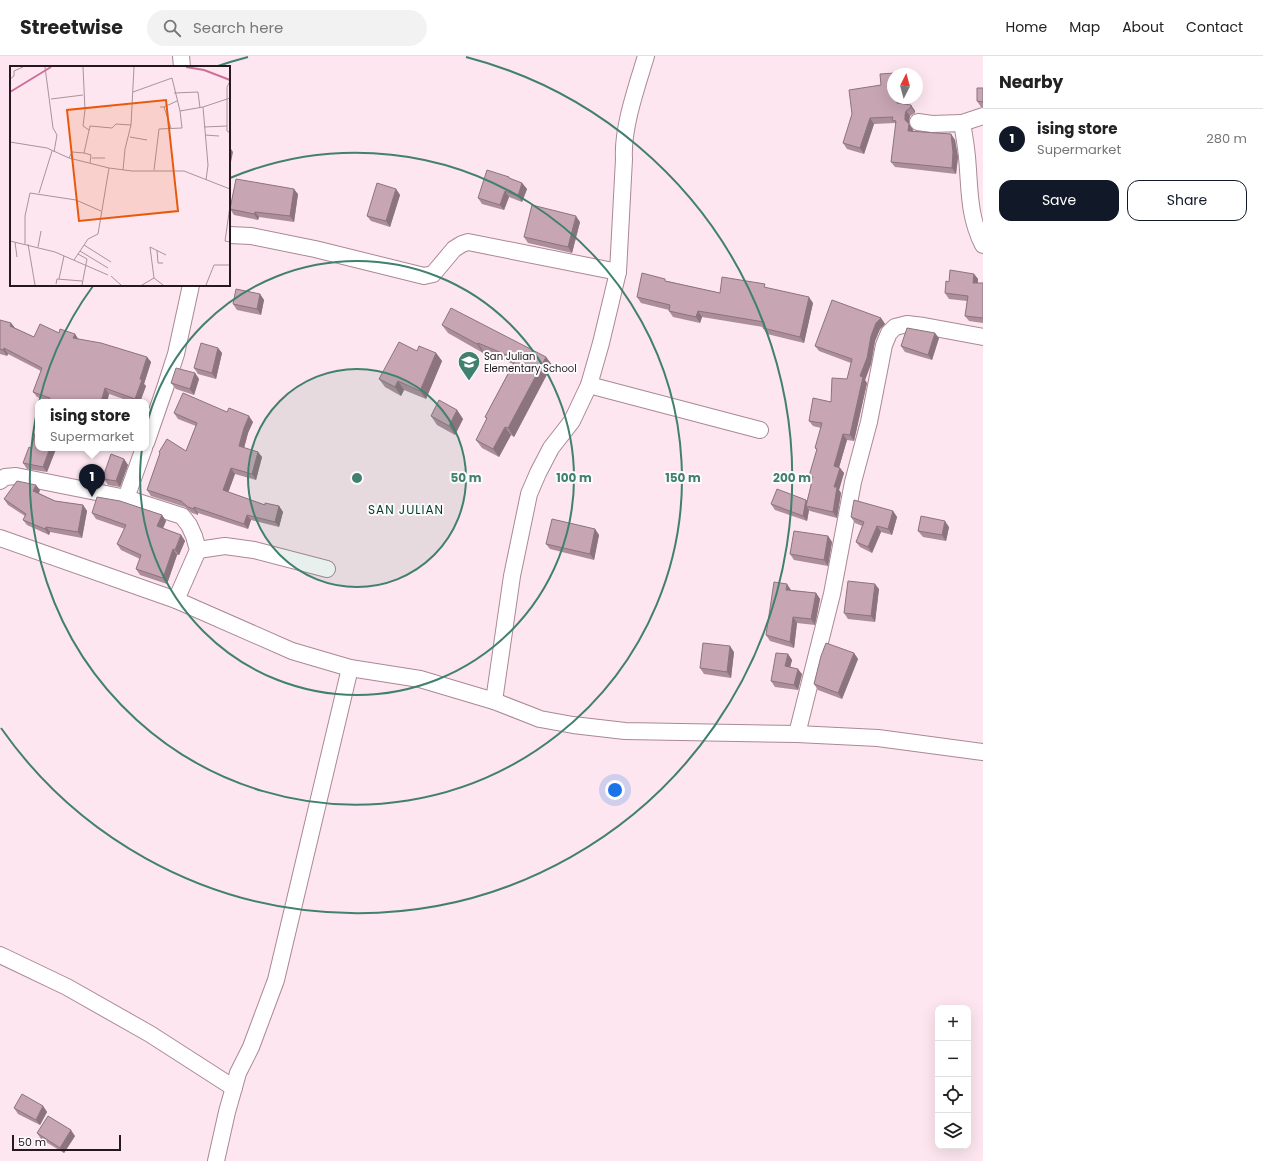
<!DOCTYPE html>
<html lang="en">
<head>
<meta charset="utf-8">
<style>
  body { margin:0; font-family:Poppins,sans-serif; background:#f2f2f2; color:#222 }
  .controls { position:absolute; right:12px; bottom:12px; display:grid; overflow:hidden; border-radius:8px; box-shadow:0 4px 16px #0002 }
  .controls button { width:36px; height:36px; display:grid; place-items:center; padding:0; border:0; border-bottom:1px solid #e0e0e0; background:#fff; color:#222; font:20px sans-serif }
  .compass { position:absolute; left:887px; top:12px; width:36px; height:36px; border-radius:50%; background:#fff; box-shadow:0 4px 16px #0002; rotate:6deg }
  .scale { position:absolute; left:12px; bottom:10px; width:109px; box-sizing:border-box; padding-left:4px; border:2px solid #25181e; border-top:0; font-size:11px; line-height:14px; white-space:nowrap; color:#25181e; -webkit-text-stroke:3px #fbfbfb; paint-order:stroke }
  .you { position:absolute; left:615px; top:734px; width:14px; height:14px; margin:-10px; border:3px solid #fff; border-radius:50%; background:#1a73e8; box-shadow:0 0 0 6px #1a73e833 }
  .badge { display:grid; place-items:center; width:26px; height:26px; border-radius:50%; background:#111827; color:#fff; font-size:13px; font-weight:700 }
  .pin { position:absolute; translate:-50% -33px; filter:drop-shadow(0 1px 2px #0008) }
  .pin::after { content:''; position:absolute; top:21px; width:14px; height:12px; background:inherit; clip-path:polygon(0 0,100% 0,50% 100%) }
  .popup { position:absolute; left:35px; top:343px; width:114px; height:52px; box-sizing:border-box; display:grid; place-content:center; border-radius:8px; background:#fff; filter:drop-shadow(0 1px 3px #0005); font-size:13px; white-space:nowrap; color:#767676 }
  .popup b { font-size:15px; color:#222 }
  .popup::after { content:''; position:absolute; left:50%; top:100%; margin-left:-8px; border:8px solid transparent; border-top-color:#fff }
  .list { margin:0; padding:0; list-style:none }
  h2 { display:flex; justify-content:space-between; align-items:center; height:52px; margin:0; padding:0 16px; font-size:17px }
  h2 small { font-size:13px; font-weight:400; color:#767676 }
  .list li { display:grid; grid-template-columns:26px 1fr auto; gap:12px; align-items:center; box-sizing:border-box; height:60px; padding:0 16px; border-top:1px solid #e0e0e0 }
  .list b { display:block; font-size:15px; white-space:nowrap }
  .list p { margin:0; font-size:13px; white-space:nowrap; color:#767676 }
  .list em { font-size:13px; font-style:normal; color:#767676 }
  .actions { display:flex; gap:8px; padding:12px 16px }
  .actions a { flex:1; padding:9px 0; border:1px solid #111827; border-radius:12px; text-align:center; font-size:14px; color:#111827 }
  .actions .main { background:#111827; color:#fff }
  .icon { flex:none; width:22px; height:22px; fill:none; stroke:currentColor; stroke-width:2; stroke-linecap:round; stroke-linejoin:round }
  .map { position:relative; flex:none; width:983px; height:1105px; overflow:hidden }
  header { display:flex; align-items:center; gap:24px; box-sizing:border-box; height:56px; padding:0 20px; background:#fff; border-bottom:1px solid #e0e0e0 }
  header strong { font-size:19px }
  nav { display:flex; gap:22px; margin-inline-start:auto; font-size:14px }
  .search { width:280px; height:36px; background:#f2f2f2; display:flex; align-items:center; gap:10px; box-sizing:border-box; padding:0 14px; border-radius:22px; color:#767676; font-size:15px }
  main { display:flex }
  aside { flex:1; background:#fff }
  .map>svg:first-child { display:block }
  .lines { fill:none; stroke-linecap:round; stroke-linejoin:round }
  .street-casing { stroke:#aa8896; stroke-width:18 }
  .street { stroke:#fff; stroke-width:16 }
  .wall { fill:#ab8e9a }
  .shaded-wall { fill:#8b747d }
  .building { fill:#c7a5b3; stroke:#8b747d }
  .ring { fill:none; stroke:#41806e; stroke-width:2 }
  .labels { text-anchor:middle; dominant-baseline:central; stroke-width:4; stroke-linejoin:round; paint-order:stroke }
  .poi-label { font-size:10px; fill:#25181e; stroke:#fbfbfb; text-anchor:start }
  .quarter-label { font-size:12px; letter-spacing:1px; fill:#013b2e; stroke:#fbfbfb }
  .inset-river { fill:none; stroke:#cd6f9b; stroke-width:2 }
  .inset-road { fill:none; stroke:#a7949b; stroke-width:1 }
  .view { fill:#e8590c; fill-opacity:0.15; stroke:#e8590c; stroke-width:2 }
  .inset-edge { fill:none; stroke:#25181e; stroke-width:2 }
  .centre { fill:#41806e; stroke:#fbfbfb; stroke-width:2 }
  .ring-label { font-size:12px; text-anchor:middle; font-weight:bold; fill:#41806e; stroke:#fbfbfb; stroke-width:4; stroke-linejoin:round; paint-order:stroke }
</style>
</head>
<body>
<header>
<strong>Streetwise</strong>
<div class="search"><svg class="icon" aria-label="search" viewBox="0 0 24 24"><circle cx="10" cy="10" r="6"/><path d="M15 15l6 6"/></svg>Search here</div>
<nav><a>Home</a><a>Map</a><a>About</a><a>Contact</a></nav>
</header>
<main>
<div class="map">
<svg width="983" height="1105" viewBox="0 0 983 1105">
  <rect width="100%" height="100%" fill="#fde6ef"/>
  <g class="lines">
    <g class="street-casing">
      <g id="street">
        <path d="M 181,0 L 182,11"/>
        <path d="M 918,66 L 932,68 L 962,67 C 964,78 966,90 967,101 C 970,133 968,159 983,189"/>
        <path d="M 962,67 L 983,60"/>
        <path d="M 229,179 L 251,180 L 315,193 L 424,220 L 433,218 L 454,193 L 462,188 L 468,186 L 618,216"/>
        <path d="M 589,329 L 760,374"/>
        <path d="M 146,387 L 165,332 L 176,298 L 191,229"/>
        <path d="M 0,425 L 5,421 L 16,420 L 126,442 L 144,392"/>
        <path d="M 126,442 L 182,460 L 189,469 L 194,480 L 198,494 L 176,544"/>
        <path d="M 0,482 L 176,544 L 292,595 L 350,612 L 420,623 L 494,645 L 540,663 L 573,669 L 625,675 L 797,678 L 878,682 L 983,696"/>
        <path d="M 198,494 L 225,490 L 254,494 L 327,513"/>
        <path d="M 494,645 L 512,520 L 529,438 L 538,417 L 551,392 L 572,365 L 589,329 L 601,287 L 618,216 L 624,103 C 622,72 637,30 646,0"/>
        <path d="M 797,678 L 832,538 L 853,426 L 869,366 L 884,289 L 889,277 L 895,271 L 907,268 L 924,270 L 983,281"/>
        <path d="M 0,899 L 67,931 L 150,978 L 234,1032"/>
        <path d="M 216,1105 L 227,1056 L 238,1017 L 251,991 L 276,924 L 350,612"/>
      </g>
    </g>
    <use href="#street" class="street"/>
  </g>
  <g class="wall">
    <path d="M 881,29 L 900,48 L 911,49 L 915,55 L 915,57 L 910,60 L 909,65 L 909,68 L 913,74 L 913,75 L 951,78 L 955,84 L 958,101 L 956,118 L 895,111 L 891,106 L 896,69 L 895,67 L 874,68 L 864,98 L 847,93 L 843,87 Z"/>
    <path d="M 983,32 L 983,51 L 981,51 L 977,45 Z"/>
    <path d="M 511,123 L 522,127 L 527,133 L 522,146 L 509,141 L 504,154 L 482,148 L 478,142 Z"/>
    <path d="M 396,133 L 400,139 L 390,171 L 371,165 L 367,160 Z"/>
    <path d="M 298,138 L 294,166 L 259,161 L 258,164 L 234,159 L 230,153 Z"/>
    <path d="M 580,166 L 572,197 L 528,187 L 524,181 Z"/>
    <path d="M 974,218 L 978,223 L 978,227 L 983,227 L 983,267 L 969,265 L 965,260 L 967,245 L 949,243 L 945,237 L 949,226 Z"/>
    <path d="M 667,225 L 720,237 L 768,232 L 813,247 L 804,287 L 767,278 L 763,272 L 763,271 L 702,261 L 700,267 L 673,261 L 669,255 L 669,254 L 641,247 L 637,241 Z"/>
    <path d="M 260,238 L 264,244 L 261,259 L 237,254 L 233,248 Z"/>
    <path d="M 881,262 L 885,268 L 880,273 L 875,285 L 871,308 L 865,324 L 867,327 L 854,385 L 847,384 L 839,411 L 844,417 L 839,434 L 841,437 L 837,462 L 810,455 L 809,454 L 807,465 L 775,454 L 771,448 L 806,444 L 807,445 L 812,425 L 809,420 L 817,394 L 815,392 L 821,372 L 813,370 L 809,365 L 831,346 L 847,323 L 851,307 L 819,295 L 815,290 Z"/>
    <path d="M 0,264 L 11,267 L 15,272 L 34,281 L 59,277 L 75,278 L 78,283 L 147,301 L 151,306 L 144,328 L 146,330 L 140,346 L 132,346 L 109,338 L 107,346 L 48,346 L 48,345 L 37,341 L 33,336 L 41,315 L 8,298 L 7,300 L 0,298 Z"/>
    <path d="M 442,269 L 546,301 L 552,309 L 514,381 L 511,379 L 499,401 L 482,392 L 476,384 L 487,363 L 485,361 L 513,308 L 483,295 L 483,297 L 448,277 Z"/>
    <path d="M 939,282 L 932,304 L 905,296 L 901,290 Z"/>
    <path d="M 218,292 L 222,297 L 216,323 L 198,318 L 194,312 Z"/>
    <path d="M 417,295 L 436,297 L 442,305 L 426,343 L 404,334 L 401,340 L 385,331 L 379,323 Z"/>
    <path d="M 195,317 L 199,323 L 194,339 L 176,333 L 171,327 Z"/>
    <path d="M 457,354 L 463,363 L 455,379 L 437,369 L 431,360 Z"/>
    <path d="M 227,356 L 253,366 L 248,377 L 244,392 L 258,396 L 262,401 L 256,424 L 235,418 L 228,436 L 265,449 L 279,450 L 283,456 L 279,471 L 251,464 L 248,473 L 198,457 L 198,459 L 192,457 L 185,451 L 151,440 L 147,434 L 160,398 L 159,396 L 186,395 L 196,370 L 178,363 L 174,357 Z"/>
    <path d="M 31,392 L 57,392 L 57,393 L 56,393 L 47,416 L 27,413 L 23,407 Z"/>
    <path d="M 124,403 L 128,409 L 120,431 L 108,429 L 103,421 Z"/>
    <path d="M 40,434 L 39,437 L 55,445 L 83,449 L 87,455 L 82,482 L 50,476 L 49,479 L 27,469 L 23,464 L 25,460 L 8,449 L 4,443 Z"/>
    <path d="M 893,455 L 897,461 L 892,479 L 881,476 L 872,497 L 860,491 L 856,486 L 862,470 L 855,467 L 851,461 Z"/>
    <path d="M 92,457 L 162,459 L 166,465 L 163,473 L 181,479 L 185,485 L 179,499 L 177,499 L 167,528 L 140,519 L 136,513 L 140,503 L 121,494 L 117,488 L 125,473 L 96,463 Z"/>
    <path d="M 949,471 L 946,485 L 923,481 L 918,475 Z"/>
    <path d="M 595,473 L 599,479 L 594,504 L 550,493 L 546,488 Z"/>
    <path d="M 828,480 L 832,486 L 828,510 L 794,504 L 790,498 Z"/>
    <path d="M 879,533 L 875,566 L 848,563 L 844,557 Z"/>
    <path d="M 791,534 L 816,537 L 820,543 L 815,569 L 797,567 L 794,592 L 770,585 L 766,579 Z"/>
    <path d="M 734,596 L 731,622 L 704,618 L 700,612 Z"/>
    <path d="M 854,597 L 858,603 L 842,643 L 818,634 L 814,628 Z"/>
    <path d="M 788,598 L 792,604 L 790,611 L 802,618 L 798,634 L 775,631 L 771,625 Z"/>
    <path d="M 43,1050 L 47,1056 L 40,1069 L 18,1058 L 14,1052 Z"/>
    <path d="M 37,1077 L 75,1080 L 64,1097 L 41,1083 Z"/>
  </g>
  <g class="shaded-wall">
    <path d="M 896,42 L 900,42 L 901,53 L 897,47 Z"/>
    <path d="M 911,49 L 915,55 L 915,57 L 911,51 Z"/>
    <path d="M 906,55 L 910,60 L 909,65 L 909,68 L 913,74 L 912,80 L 908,75 L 905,64 L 905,59 Z"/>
    <path d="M 870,62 L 874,68 L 864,98 L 860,92 Z"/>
    <path d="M 951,78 L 955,84 L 958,101 L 956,118 L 952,112 Z"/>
    <path d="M 229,90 L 233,96 L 229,116 Z"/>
    <path d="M 522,127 L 527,133 L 522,146 L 518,140 Z"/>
    <path d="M 294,133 L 298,138 L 294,166 L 290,160 Z"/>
    <path d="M 396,133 L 400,139 L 390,171 L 386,165 Z"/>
    <path d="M 505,135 L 509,141 L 504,154 L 500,149 Z"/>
    <path d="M 255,156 L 259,161 L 258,164 L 254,158 Z"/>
    <path d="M 576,160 L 580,166 L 572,197 L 568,191 Z"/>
    <path d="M 974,218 L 978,223 L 977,233 L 973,227 Z"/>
    <path d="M 260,238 L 264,244 L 261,259 L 257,253 Z"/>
    <path d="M 809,241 L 813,247 L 804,287 L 800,281 Z"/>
    <path d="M 698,255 L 702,261 L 700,267 L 696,261 Z"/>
    <path d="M 881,262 L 885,268 L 880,273 L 875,285 L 871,308 L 865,324 L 867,327 L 854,385 L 850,379 L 860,320 L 871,280 L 876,267 Z"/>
    <path d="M 11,267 L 15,272 L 10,270 Z"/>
    <path d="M 935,277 L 939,282 L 932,304 L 928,299 Z"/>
    <path d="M 75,278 L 79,284 L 73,282 Z"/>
    <path d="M 478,287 L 483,295 L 483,297 L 477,288 Z"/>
    <path d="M 4,292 L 8,298 L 7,300 L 3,294 Z"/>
    <path d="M 218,292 L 222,297 L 216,323 L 212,317 Z"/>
    <path d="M 436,297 L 442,305 L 426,343 L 420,335 Z"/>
    <path d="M 147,301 L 151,306 L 144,328 L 146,330 L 140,346 L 137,346 L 135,343 Z"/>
    <path d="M 546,301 L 552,309 L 514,381 L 508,372 Z"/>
    <path d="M 195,317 L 199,323 L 194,339 L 190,333 Z"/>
    <path d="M 398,325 L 404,334 L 401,340 L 395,331 Z"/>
    <path d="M 105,332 L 109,338 L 107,346 L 101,346 Z"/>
    <path d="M 457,354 L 463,363 L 455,379 L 449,370 Z"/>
    <path d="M 249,360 L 253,366 L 248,377 L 243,396 L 239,390 L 244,372 Z"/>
    <path d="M 505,371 L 511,379 L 499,401 L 493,393 Z"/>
    <path d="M 843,378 L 847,384 L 838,415 L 834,410 Z"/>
    <path d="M 50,392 L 55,392 L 56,393 L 47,416 L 43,411 Z"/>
    <path d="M 258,396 L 262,401 L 256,424 L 252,418 Z"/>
    <path d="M 124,403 L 128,409 L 120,431 L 116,425 Z"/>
    <path d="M 231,412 L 235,418 L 227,440 L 223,434 Z"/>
    <path d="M 840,412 L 844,417 L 839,434 L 841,437 L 837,462 L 833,456 L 834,431 Z"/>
    <path d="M 36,429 L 40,434 L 37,440 L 33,435 Z"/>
    <path d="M 806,444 L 810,449 L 806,450 L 809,454 L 807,465 L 803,460 Z"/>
    <path d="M 83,449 L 87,455 L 82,482 L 78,476 Z"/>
    <path d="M 279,450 L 283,456 L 279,471 L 275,466 Z"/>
    <path d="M 194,451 L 198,457 L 198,459 L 194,453 Z"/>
    <path d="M 893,455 L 897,461 L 892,479 L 888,473 Z"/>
    <path d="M 162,459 L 166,465 L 161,476 L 157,470 Z"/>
    <path d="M 247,459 L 251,464 L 248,473 L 244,468 Z"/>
    <path d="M 945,465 L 949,471 L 946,485 L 942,479 Z"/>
    <path d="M 877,470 L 881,476 L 872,497 L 868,491 Z"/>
    <path d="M 46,471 L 50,476 L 49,479 L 45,473 Z"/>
    <path d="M 595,473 L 599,479 L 594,504 L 590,498 Z"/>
    <path d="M 181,479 L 185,485 L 179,499 L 175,494 Z"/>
    <path d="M 828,480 L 832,486 L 828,510 L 824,504 Z"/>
    <path d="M 173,493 L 177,499 L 167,528 L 163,522 Z"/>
    <path d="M 787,528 L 791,534 L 786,534 Z"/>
    <path d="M 875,528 L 879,533 L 875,566 L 871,560 Z"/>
    <path d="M 816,537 L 820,543 L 815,569 L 811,563 Z"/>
    <path d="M 793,561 L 797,567 L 794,592 L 790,586 Z"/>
    <path d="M 730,590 L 734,596 L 731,622 L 727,616 Z"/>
    <path d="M 854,597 L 858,603 L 842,643 L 838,637 Z"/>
    <path d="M 788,598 L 792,604 L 789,616 L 785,610 Z"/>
    <path d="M 798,613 L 802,618 L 798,634 L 794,629 Z"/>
    <path d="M 43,1050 L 47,1056 L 40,1069 L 36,1064 Z"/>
    <path d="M 71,1074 L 75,1080 L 64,1097 L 60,1092 Z"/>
  </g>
  <g class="building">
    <path d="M 895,17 L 895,18 L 893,18 L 893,42 L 896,42 L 897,47 L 911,49 L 911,51 L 906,55 L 905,59 L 905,64 L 909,68 L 908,75 L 951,78 L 953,96 L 952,112 L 891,106 L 896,65 L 892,64 L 893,61 L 870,62 L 860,92 L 843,87 L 852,58 L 849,34 L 881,29 L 880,18 Z"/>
    <path d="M 977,32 L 983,32 L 983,46 L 977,45 Z"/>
    <path d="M 487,114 L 509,121 L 509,122 L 522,127 L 518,140 L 505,135 L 500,149 L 478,142 Z"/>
    <path d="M 236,123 L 294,133 L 290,160 L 255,156 L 254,158 L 230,153 Z"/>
    <path d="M 377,127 L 396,133 L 386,165 L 367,160 Z"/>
    <path d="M 532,149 L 576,160 L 568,191 L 524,181 Z"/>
    <path d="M 950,214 L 974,218 L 973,227 L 983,227 L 983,262 L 965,260 L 968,240 L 945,237 L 946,225 L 949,226 Z"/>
    <path d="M 642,217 L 665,223 L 665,225 L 720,237 L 722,221 L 765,228 L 764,231 L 809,241 L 800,281 L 763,272 L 764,266 L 698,255 L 696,261 L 669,255 L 670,249 L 637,241 Z"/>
    <path d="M 236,233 L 260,238 L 257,253 L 233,248 Z"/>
    <path d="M 832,244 L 881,262 L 876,267 L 871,280 L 867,302 L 860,320 L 863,321 L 850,379 L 843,378 L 834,410 L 840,412 L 834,431 L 837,431 L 833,456 L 806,450 L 813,421 L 809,420 L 817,393 L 815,392 L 822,367 L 809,365 L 813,342 L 831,346 L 832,322 L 847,323 L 852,303 L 815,290 Z"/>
    <path d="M 451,252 L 546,301 L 508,372 L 505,371 L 493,393 L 476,384 L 487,362 L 485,361 L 516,303 L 478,287 L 477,288 L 442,269 Z"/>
    <path d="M 0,264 L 11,267 L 10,270 L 34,281 L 40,268 L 59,277 L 60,273 L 75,278 L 73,282 L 101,287 L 147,301 L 140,323 L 142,324 L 135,343 L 105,332 L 101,346 L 48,346 L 50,342 L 33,336 L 42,312 L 4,292 L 3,294 L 0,293 Z"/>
    <path d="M 907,272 L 935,277 L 928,299 L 901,290 Z"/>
    <path d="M 399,286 L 417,295 L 419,290 L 436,297 L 420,335 L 398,325 L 395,331 L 379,323 Z"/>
    <path d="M 201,287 L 218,292 L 212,317 L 194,312 Z"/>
    <path d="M 176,312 L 195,317 L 190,333 L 171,327 Z"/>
    <path d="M 183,337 L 227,356 L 229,352 L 249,360 L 244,372 L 239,390 L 258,396 L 252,418 L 231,412 L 223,434 L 265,449 L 265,447 L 279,450 L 275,466 L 247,459 L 244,468 L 194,451 L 194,453 L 188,451 L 181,445 L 147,434 L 160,397 L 159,396 L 167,383 L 186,395 L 197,367 L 174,357 Z"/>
    <path d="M 439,344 L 457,354 L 449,370 L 431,360 Z"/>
    <path d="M 38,367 L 38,392 L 50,392 L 43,411 L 23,407 L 29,391 L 31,392 Z"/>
    <path d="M 111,398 L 124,403 L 116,425 L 104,423 L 103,421 Z"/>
    <path d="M 17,425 L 36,429 L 33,435 L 55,445 L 83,449 L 78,476 L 46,471 L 45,473 L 23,464 L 26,458 L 4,443 Z"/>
    <path d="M 777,433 L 806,444 L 803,460 L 771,448 Z"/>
    <path d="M 97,441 L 120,445 L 162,459 L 157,470 L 181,479 L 175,494 L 173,493 L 163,522 L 136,513 L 141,499 L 117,488 L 126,469 L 92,457 Z"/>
    <path d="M 854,444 L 893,455 L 888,473 L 877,470 L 868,491 L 856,486 L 864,466 L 851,461 Z"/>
    <path d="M 921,460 L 945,465 L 942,479 L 918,475 Z"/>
    <path d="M 552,463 L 595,473 L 590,498 L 546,488 Z"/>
    <path d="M 794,475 L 828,480 L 824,504 L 790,498 Z"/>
    <path d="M 848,525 L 875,528 L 871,560 L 844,557 Z"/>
    <path d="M 774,526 L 787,528 L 786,534 L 816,537 L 811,563 L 793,561 L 790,586 L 766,579 Z"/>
    <path d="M 703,587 L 730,590 L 727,616 L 700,612 Z"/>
    <path d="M 826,587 L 854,597 L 838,637 L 814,628 L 821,600 Z"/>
    <path d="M 776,597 L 788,598 L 785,610 L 798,613 L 794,629 L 771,625 Z"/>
    <path d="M 22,1038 L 43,1050 L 36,1064 L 14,1052 Z"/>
    <path d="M 48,1060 L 71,1074 L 60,1092 L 37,1077 Z"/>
  </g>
  <circle cx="357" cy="422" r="109" fill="#41806e" fill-opacity=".12"/>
  <g class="ring">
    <circle cx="357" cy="422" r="109"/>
    <circle cx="357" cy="422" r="217"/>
    <path d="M230 122A326 326 0 1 1 93 230"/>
    <path d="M215 11A435 435 0 0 1 248 1M466 1A435 435 0 1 1 1 672"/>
  </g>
  <defs>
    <g id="school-pin" transform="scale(1.15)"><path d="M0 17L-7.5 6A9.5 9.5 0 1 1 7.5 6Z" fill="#41806e" stroke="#fbfbfb"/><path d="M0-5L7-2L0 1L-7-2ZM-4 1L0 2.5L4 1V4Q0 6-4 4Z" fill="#fff"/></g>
  </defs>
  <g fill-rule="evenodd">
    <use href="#school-pin" x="469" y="306"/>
  </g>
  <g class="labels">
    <g class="poi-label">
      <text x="484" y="300">San Julian<tspan x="484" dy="12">Elementary School</tspan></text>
    </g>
    <g class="quarter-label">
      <text x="406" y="453">SAN JULIAN</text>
    </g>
  </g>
  <g transform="translate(10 10)">
    <rect width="220" height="220" fill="#fde6ef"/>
    <path class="inset-river" d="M 176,1 L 194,4 L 220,14M 0,26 L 41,1"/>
    <path class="inset-road" d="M 35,1 L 43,62 L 47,69 L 44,86M 73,1 L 75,44 L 73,60 L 79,64M 0,13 L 4,10 L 4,5 L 13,1M 220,15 L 217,21 L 217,65 L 220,67M 123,26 L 162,12 L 170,45M 164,27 L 188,26 L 190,42M 41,33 L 73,29M 150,41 L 154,41 L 161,62M 154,41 L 167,35M 194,61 L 217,60M 195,69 L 209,70M 120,71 L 137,74M 0,76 L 37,82 L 59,92 L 99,102 L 122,105 L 174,105 L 220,123M 74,87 L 81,89 L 80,97M 59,92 L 62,86 L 74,87 L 80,60 L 102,62 L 106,58 L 121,59M 82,92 L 95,92M 113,104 L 115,83 L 121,59 L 124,1M 144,104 L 149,63 L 172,62 L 170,45 L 193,41M 196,114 L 198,99 L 193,41 L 220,32M 29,127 L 42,85M 220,140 L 215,175 L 220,176M 0,175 L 45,186 L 98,209M 5,176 L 7,191M 15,178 L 15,150 L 20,127 L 66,134 L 91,145M 18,178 L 25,219M 74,179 L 101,196M 28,181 L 31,165M 147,184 L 148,197 L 153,197M 70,185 L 98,202M 68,188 L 77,193 L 72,219M 64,194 L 78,173 L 88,168 L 99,102M 101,210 L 111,219M 49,213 L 54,190M 46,218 L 47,213 L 72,215M 132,219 L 144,212M 153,219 L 144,212 L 140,181 L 156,189M 196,219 L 204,199 L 220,199"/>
    <path class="view" d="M 156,34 L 168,145 L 69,155 L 57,44 Z"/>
    <rect width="220" height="220" class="inset-edge"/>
  </g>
  <circle cx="357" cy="422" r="6" class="centre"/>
  <g class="ring-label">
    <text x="466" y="426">50 m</text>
    <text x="574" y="426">100 m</text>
    <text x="683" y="426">150 m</text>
    <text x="792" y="426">200 m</text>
  </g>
</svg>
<div class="controls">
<button>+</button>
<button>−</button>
<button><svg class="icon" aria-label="locate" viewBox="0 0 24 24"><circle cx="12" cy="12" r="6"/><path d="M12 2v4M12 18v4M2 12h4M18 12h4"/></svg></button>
<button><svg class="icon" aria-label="layers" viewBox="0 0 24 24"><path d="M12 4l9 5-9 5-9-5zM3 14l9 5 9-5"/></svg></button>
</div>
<svg class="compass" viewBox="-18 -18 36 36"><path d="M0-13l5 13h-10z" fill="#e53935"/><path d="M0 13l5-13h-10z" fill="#767676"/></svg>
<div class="scale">50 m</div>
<div class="you"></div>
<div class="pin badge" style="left:92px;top:441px">1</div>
<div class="popup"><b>ising store</b>Supermarket</div>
</div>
<aside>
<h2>Nearby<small></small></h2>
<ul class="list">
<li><span class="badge">1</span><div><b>ising store</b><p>Supermarket</p></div><em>280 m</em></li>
</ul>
<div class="actions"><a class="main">Save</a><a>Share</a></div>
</aside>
</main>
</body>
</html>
